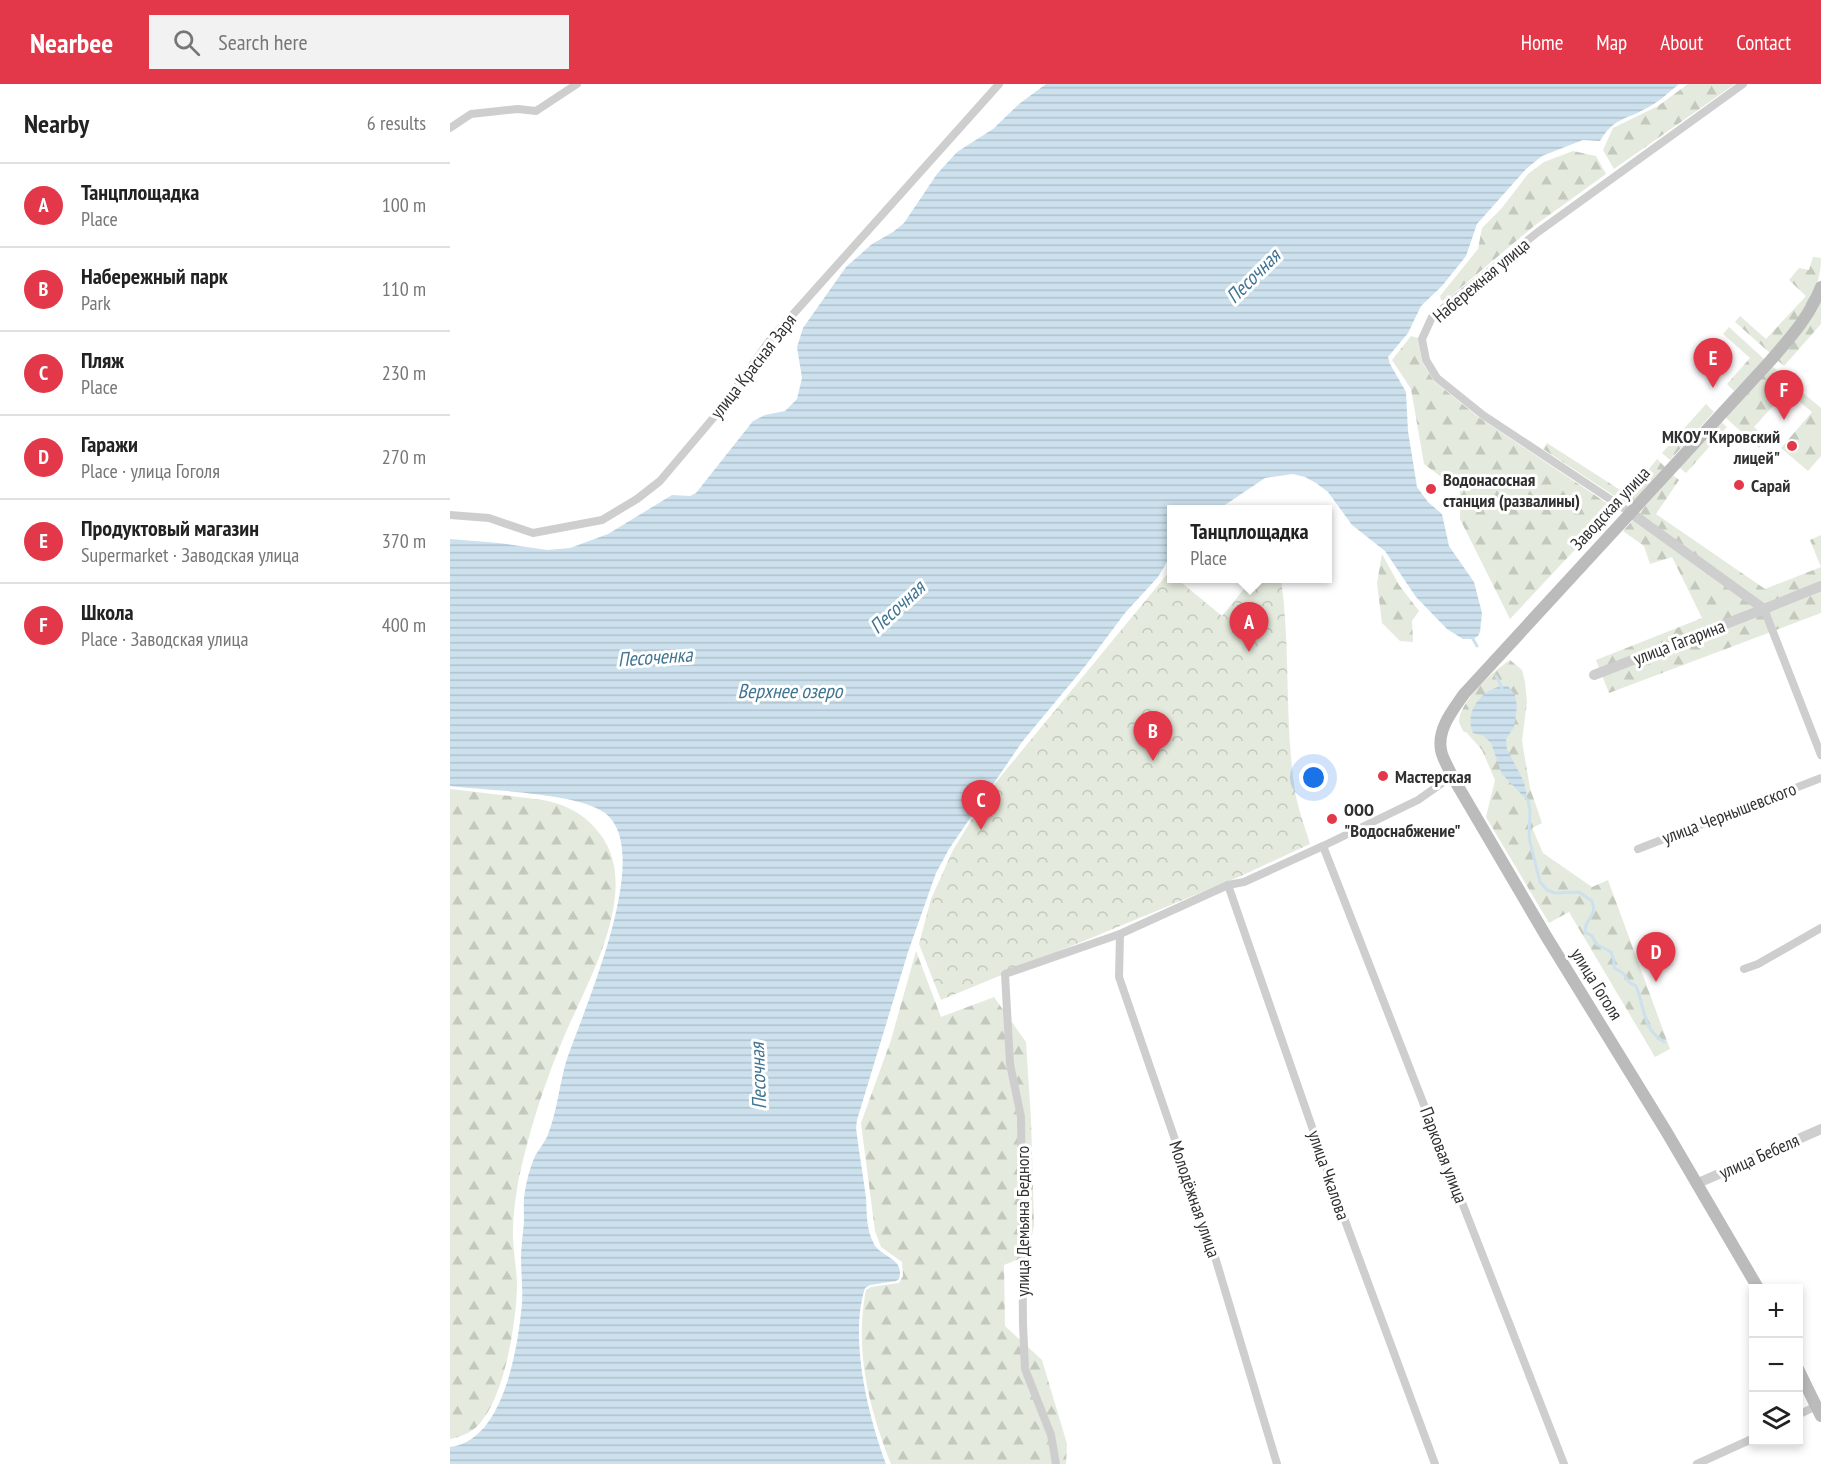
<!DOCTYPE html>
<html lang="en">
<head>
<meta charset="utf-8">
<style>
  body { margin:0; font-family:"PT Sans Narrow",sans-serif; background:#f2f2f2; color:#222 }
  .controls { position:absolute; right:18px; bottom:18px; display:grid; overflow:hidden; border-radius:0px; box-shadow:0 3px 9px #0003 }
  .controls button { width:54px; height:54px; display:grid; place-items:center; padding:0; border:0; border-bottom:2px solid #e0e0e0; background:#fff; color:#222; font:30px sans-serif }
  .you { position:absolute; left:864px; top:694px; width:21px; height:21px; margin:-15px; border:4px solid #fff; border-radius:50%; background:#1a73e8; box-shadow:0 0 0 9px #1a73e833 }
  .badge { display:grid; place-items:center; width:39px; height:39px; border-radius:50%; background:#e33849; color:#fff; font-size:20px; font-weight:700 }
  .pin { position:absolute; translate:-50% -50px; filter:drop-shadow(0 2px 3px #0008) }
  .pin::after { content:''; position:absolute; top:32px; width:21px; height:18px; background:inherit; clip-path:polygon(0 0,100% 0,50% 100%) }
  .popup { position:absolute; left:717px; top:421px; width:165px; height:78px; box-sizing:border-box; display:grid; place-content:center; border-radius:0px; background:#fff; filter:drop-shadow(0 2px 4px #0005); font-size:20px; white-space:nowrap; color:#767676 }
  .popup b { font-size:22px; color:#222 }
  .popup::after { content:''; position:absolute; left:50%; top:100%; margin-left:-12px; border:12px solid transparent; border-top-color:#fff }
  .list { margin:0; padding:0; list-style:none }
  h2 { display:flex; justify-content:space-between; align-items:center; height:78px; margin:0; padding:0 24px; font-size:26px }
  h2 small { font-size:20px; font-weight:400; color:#767676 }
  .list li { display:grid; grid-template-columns:39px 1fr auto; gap:18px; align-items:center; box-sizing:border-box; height:84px; padding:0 24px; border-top:2px solid #e0e0e0 }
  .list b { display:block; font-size:22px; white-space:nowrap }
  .list p { margin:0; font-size:20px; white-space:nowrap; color:#767676 }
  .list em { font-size:20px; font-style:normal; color:#767676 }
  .icon { flex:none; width:33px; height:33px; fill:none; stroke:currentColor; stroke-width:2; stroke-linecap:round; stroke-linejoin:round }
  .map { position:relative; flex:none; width:1371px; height:1380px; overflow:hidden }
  header { display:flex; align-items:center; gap:36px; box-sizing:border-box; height:84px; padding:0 30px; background:#e33849; color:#fff }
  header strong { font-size:28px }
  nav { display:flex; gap:33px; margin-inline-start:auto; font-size:21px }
  .search { width:420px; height:54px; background:#f2f2f2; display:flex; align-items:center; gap:15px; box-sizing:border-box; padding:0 21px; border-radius:0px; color:#767676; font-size:22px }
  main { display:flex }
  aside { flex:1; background:#fff }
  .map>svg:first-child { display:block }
  .forest { fill:url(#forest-firs) }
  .park { fill:url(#park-crowns) }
  .water { fill:url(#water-rules) }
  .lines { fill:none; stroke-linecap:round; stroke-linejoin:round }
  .stream { stroke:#cce1ed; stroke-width:3 }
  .minor { stroke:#cecece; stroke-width:8 }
  .tertiary { stroke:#cecece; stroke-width:10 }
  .secondary { stroke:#bbb; stroke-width:12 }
  .poi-dot { fill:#e33849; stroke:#fff; stroke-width:2 }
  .labels { text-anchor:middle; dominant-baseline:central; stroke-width:6; stroke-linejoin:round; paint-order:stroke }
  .street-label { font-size:18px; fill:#313131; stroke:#fff }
  .poi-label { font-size:18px; font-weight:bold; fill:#313131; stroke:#fff; text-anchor:start }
  .water-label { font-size:20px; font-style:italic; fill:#3f7593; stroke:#fff }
</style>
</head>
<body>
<header>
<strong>Nearbee</strong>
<div class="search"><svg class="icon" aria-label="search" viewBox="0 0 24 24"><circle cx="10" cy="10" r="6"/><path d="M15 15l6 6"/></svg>Search here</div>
<nav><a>Home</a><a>Map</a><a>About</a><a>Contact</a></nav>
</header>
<main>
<aside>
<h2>Nearby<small>6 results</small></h2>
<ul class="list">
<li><span class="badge">A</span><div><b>Танцплощадка</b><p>Place</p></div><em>100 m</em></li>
<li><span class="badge">B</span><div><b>Набережный парк</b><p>Park</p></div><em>110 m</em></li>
<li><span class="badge">C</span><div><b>Пляж</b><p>Place</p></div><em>230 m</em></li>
<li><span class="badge">D</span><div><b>Гаражи</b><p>Place · улица Гоголя</p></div><em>270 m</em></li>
<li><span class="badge">E</span><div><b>Продуктовый магазин</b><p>Supermarket · Заводская улица</p></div><em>370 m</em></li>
<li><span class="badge">F</span><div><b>Школа</b><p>Place · Заводская улица</p></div><em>400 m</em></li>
</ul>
</aside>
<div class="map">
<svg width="1371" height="1380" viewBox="0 0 1371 1380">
  <defs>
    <pattern id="forest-firs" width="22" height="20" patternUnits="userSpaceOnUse" patternTransform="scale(1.5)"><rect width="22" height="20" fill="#e4eadd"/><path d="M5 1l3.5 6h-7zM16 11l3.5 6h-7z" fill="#c4c9be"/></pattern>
    <pattern id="park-crowns" width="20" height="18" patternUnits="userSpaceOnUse" patternTransform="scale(1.5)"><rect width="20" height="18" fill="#e4eadd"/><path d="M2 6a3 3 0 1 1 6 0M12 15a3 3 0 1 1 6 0" fill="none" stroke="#c4c9be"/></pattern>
    <pattern id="water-rules" width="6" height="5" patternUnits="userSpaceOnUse" patternTransform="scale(1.5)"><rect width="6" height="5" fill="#cce1ed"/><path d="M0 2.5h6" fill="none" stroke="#b0c2cc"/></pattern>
  </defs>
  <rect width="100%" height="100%" fill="#fff"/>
  <g class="forest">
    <path d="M 1238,0 L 1285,0 L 1164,85 L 1153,66 L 1163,44 L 1208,22 Z"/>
    <path d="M 1123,67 L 1146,72 L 1156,90 L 1084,142 L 995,217 L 991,216 L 990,212 L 1028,165 L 1032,144 L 1052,124 L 1078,90 L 1094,78 Z"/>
    <path d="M 1363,173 L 1371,174 C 1371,213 1344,242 1320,269 L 1285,238 L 1290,232 L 1316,255 L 1356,212 L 1339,196 L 1349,184 L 1359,186 Z"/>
    <path d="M 1371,218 L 1371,240 L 1334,282 L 1327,276 Z"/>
    <path d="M 1279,243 L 1314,275 L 1284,307 L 1277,300 L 1300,274 L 1273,250 Z"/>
    <path d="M 961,252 L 968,254 L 972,278 L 984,297 L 1027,332 L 1164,424 L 1060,535 L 1010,435 L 1010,407 L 974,380 L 961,305 L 942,276 Z"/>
    <path d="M 1322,282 L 1329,288 L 1319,299 L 1332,312 L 1304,343 L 1317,355 L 1309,364 L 1275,333 Z"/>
    <path d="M 1334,293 L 1371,324 L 1371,372 L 1358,387 L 1331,364 L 1362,328 L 1328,300 Z"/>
    <path d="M 1256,320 L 1264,328 L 1220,376 L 1212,369 Z"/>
    <path d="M 1270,337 L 1277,343 L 1236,389 L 1229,383 Z"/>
    <path d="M 1097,359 L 1178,411 L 1207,375 L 1215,383 L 1181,423 L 1093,365 Z"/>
    <path d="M 1223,391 L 1229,396 L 1206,430 L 1315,505 L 1371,483 L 1360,456 L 1371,451 L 1371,529 L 1159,609 L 1146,576 L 1252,534 L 1222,473 L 1200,480 L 1194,462 L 1173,447 Z"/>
    <path d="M 932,470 L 949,501 L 969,527 L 962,537 L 963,558 L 950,557 L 932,539 L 927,499 Z"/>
    <path d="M 1060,576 L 1072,586 L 1075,598 L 1077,618 L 1072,657 L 1080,704 L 1092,739 L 1082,744 L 1093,769 L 1142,803 L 1158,796 L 1220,965 L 1205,973 L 1119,828 L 1099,839 L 1036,733 L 1045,696 L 1032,666 L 1016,648 L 1013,647 C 1012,644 1010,641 1009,638 C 1009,618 1044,586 1060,576 Z"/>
    <path d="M 0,705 L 93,716 C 117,721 135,730 150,750 C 193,806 136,900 113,955 C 97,993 84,1032 74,1072 C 68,1095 64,1120 63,1144 C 62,1163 67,1183 67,1203 C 66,1240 55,1309 31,1338 C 24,1347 12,1353 0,1355 Z"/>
    <path d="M 466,867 L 491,933 L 544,913 L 576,958 L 581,1036 L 584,1141 L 578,1171 L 554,1181 L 555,1242 L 592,1276 L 617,1360 L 616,1380 L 441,1380 C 419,1325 404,1265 416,1206 L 421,1203 L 449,1199 L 453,1192 L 452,1178 L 431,1163 L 425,1147 L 411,1039 L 441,956 Z"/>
  </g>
  <path class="park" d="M 719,488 L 721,494 L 727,495 L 772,532 L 802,495 L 831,495 C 841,565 834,637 845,707 C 848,725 855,743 860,760 L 791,792 L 491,916 L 469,860 L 481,815 L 503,766 L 542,703 Z"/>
  <g class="water">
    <path d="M 596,0 L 1229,0 C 1218,9 1208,19 1195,25 C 1173,37 1164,34 1150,57 L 1133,56 L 1092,72 L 1076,85 L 1027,140 L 1016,172 L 992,202 L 971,222 L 958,249 L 938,273 L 940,280 L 956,308 L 958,347 L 967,403 L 978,418 L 992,430 L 999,462 L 1024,498 L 1032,529 L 1030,548 L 1028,552 L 1023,555 L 1013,555 L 997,545 L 966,513 L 935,467 L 902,441 L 878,408 L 866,399 L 855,393 L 843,390 L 815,394 L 769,425 L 721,426 L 721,471 L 708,493 L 675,529 L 636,581 L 572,658 L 499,765 L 486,789 L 458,868 L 407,1036 L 406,1044 C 409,1068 413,1091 416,1114 C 417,1130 416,1145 424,1160 C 432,1174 455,1174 449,1195 L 446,1197 L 420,1201 L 415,1204 C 399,1254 418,1332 436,1380 L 0,1380 L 0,1363 C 54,1357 68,1263 72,1219 C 73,1204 71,1189 71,1174 C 71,1162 73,1150 74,1138 C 74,1127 73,1117 75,1107 C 77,1095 80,1083 85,1072 C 89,1065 94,1059 97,1053 C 107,1029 109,1002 116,978 C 132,929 206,768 155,729 C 126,708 38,707 0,702 L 0,455 L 49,459 L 97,466 L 120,464 L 158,450 L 222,411 L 240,412 L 246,409 L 303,337 L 315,331 L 335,327 L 347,315 L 352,294 L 347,263 L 353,244 L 396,183 L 422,160 L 443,148 L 454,139 L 487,90 L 507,68 L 543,45 L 569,20 Z"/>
    <path d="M 1052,602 L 1058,602 L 1065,611 L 1067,622 L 1064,643 L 1056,655 L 1057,665 L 1074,698 L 1078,717 L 1052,690 L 1041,659 L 1034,652 L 1023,649 C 1014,628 1031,606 1052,602 Z"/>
  </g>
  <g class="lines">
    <g class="stream">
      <path d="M 1023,555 L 1027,562"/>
      <path d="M 1046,592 L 1052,604"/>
      <path d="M 1078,716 L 1080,727 L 1079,754 L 1090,798 L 1097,806 L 1105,809 L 1129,808 L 1142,817 C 1148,833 1134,835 1135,848 L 1142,852 L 1146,860 L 1161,868 L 1164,877 L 1164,884 L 1173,889 L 1179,898 L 1186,902 C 1195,923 1192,945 1214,958"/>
    </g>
    <g class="minor">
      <path d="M 0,44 L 21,30 L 68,25 L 86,27 L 127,0"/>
      <path d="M 1181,429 L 1033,331 L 987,294 L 976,276 L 972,255 L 982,233 L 1088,148 L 1293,0"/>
      <path d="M 0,431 L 39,434 L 83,449 L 152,436 L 187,415 L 210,397 L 270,326 L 320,256 L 549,0"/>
      <path d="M 1314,525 L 1371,671"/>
      <path d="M 873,762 L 1114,1380"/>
      <path d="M 1188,765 L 1371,694"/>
      <path d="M 778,801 L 887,1115 L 985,1380"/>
      <path d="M 670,850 L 669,893 L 762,1163 L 827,1380"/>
      <path d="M 1294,885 L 1308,880 L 1371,844"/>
      <path d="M 1348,1331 L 1366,1322"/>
      <path d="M 606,1380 L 601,1351 L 575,1285 L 573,1240 L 571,1033 L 560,980 L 555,890 L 670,850 L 778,801 L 794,798 L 873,762 L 968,716 L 1002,692"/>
      <path d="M 1247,1380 L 1304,1354"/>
    </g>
    <g class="tertiary">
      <path d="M 1181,429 L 1314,525 L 1371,502"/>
      <path d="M 1144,591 L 1314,525"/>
      <path d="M 1246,1100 L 1371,1045"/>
    </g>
    <g class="secondary">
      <path d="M 1308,1204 L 1216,1047 L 1096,852 L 1002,692 C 999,684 992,674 991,666 C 987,645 1003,626 1014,610 L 1321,276 C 1341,253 1360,232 1371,203"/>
      <path d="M 1348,1285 L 1371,1332"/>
    </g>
  </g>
  <g class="poi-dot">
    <circle cx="1342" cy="362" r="6"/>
    <circle cx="1289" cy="401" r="6"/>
    <circle cx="981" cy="405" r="6"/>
    <circle cx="933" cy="692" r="6"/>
    <circle cx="882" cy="735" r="6"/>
  </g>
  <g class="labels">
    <g class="street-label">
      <text transform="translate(1031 196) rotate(-40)">Набережная улица</text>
      <text transform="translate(303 282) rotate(-52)">улица Красная Заря</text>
      <text transform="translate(1160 424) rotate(-47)">Заводская улица</text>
      <text transform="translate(1229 558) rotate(-21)">улица Гагарина</text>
      <text transform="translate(1279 729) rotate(-21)">улица Чернышевского</text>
      <text transform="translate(1147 900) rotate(58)">улица Гоголя</text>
      <text transform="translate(994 1071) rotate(69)">Парковая улица</text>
      <text transform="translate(1309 1072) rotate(-24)">улица Бебеля</text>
      <text transform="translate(879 1091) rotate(71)">улица Чкалова</text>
      <text transform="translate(745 1115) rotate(71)">Молодёжная улица</text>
      <text transform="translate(572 1137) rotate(-90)">улица Демьяна Бедного</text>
    </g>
    <g class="poi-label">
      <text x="1330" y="352" text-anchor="end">МКОУ "Кировский<tspan x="1330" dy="21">лицей"</tspan></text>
      <text x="993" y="395">Водонасосная<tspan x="993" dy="21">станция (развалины)</tspan></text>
      <text x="1301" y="401">Сарай</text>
      <text x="945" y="692">Мастерская</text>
      <text x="894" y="725">ООО<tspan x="894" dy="21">"Водоснабжение"</tspan></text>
    </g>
    <g class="water-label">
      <text transform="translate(803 192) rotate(-45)">Песочная</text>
      <text transform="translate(447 523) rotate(-43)">Песочная</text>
      <text transform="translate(205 573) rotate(-4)">Песоченка</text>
      <text x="340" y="607">Верхнее озеро</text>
      <text transform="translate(308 992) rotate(-92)">Песочная</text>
    </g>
  </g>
</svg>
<div class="controls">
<button>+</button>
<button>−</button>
<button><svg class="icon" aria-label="layers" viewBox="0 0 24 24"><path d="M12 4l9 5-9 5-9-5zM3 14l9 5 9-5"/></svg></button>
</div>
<div class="you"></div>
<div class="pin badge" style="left:799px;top:568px">A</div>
<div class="popup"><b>Танцплощадка</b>Place</div>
<div class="pin badge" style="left:703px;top:677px">B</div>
<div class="pin badge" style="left:531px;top:746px">C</div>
<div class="pin badge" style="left:1206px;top:898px">D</div>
<div class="pin badge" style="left:1263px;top:304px">E</div>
<div class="pin badge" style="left:1334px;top:336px">F</div>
</div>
</main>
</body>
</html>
